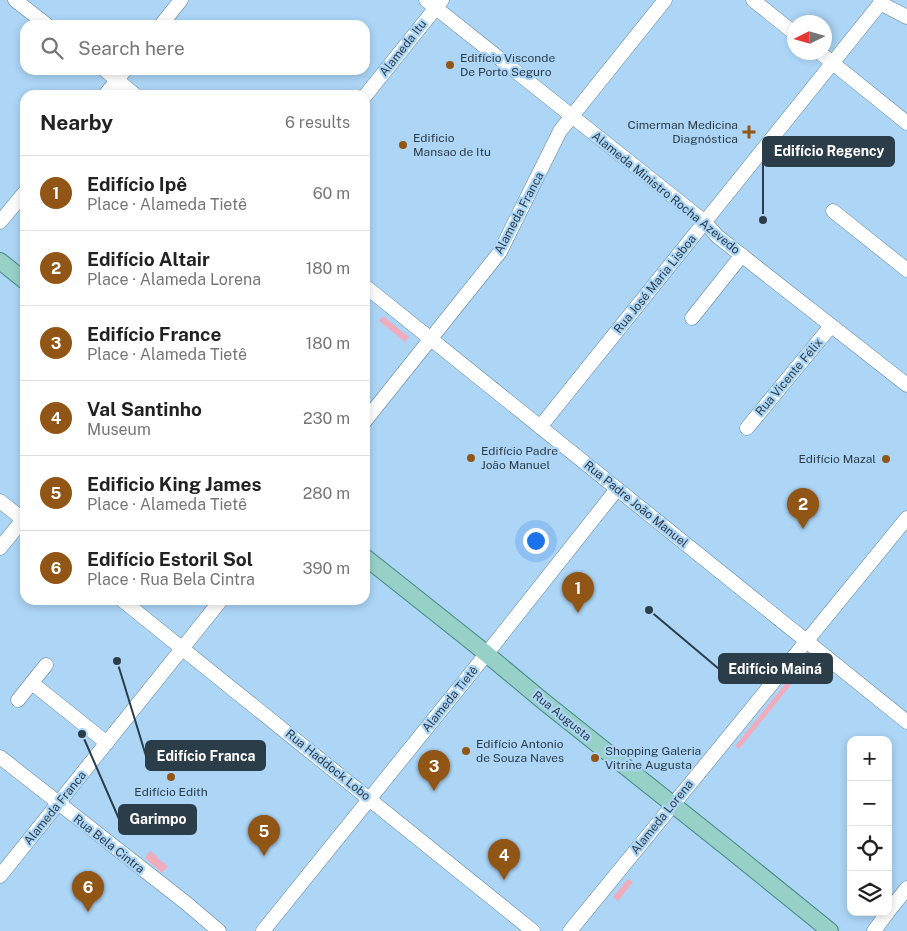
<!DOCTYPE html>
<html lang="en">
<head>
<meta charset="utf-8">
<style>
  body { margin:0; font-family:"Public Sans",sans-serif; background:#f6f6f6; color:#222 }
  .controls { position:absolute; right:15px; bottom:15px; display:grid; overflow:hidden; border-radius:10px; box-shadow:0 2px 8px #0003 }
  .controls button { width:45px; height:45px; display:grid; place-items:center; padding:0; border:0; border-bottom:1px solid #e0e0e0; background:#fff; color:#222; font:25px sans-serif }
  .compass { position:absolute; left:787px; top:15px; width:45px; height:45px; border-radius:50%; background:#fff; box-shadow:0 2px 8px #0003; rotate:265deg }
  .you { position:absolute; left:535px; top:540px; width:18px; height:18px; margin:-12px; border:4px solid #fff; border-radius:50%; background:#1a73e8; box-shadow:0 0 0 8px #1a73e833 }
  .badge { display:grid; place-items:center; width:32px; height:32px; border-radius:50%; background:#915615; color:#fff; font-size:16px; font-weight:700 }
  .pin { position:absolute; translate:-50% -41px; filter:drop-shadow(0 1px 2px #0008) }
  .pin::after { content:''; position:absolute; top:26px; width:18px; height:15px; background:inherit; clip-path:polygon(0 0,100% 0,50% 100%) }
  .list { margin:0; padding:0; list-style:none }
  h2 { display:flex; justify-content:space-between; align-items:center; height:65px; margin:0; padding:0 20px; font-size:21px }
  h2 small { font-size:16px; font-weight:400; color:#767676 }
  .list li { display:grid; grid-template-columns:32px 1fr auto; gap:15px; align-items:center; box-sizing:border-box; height:75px; padding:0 20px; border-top:1px solid #e0e0e0 }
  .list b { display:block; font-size:19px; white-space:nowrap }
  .list p { margin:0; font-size:16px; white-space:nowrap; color:#767676 }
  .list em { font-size:16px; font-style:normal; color:#767676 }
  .icon { flex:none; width:28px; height:28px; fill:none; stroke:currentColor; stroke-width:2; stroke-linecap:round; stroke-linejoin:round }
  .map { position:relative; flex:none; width:907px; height:931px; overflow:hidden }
  .search { position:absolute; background:#fff; box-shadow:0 2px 8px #0003; left:20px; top:20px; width:350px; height:55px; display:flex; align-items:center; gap:12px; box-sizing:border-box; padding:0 18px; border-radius:15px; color:#767676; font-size:19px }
  .panel { position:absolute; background:#fff; box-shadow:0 2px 8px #0003; left:20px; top:90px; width:350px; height:515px; border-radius:15px }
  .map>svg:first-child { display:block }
  .green { fill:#f0acbd }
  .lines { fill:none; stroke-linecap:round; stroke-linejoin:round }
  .minor-casing { stroke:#5c829f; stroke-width:15 }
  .major-casing { stroke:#448883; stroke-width:18 }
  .minor { stroke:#fff; stroke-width:14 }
  .major { stroke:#97d0c7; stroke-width:16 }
  .poi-dot { fill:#915615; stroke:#acd5f6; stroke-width:2 }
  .labels { text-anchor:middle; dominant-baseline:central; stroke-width:4.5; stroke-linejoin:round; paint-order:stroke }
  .street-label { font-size:12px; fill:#2c3d4a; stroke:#acd5f6 }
  .poi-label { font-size:12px; fill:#2c3d4a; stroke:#acd5f6; text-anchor:start }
  .leader { fill:none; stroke:#2c3d4a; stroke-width:2 }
  .callout-dot { fill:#2c3d4a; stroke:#acd5f6; stroke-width:2 }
  .callout { fill:#2c3d4a; stroke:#2c3d4a; stroke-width:2 }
  .callout-label { font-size:14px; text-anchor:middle; font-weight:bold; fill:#fff }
</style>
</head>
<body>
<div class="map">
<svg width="907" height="931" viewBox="0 0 907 931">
  <rect width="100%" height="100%" fill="#acd5f6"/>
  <g class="green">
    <path d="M 383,316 L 409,337 L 405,342 L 379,321 Z"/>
    <path d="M 791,677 L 795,680 L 739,749 L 735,746 Z"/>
    <path d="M 150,851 L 158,857 L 157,858 L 168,866 L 162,873 L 145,858 Z"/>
    <path d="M 628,879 L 633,882 L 618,901 L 613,897 Z"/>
  </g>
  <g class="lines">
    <g class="minor-casing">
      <g id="minor">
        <path d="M 15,0 L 47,25"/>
        <path d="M 426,0 L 705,222 L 717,236 L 907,385"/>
        <path d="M 753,0 L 794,33"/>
        <path d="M 880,3 L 907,17"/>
        <path d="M 161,25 L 181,0"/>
        <path d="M 819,52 L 907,123"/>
        <path d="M 105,70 L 135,95"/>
        <path d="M 105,95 L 125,70"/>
        <path d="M 365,96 L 442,0"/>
        <path d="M 833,211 L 907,270"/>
        <path d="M 0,222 L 25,192"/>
        <path d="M 365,286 L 907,722"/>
        <path d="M 692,318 L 742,255"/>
        <path d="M 365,421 L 500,252 L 560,131 L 665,0"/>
        <path d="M 540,427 L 883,0"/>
        <path d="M 747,428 L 831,326"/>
        <path d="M 0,501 L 25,521"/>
        <path d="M 0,548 L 25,517"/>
        <path d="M 122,600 L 533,931"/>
        <path d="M 32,683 L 107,743"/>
        <path d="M 18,700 L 46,665"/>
        <path d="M 0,757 L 186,903 L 219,931"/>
        <path d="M 0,876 L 221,600"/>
        <path d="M 888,912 L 907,888"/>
        <path d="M 263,931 L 492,647 L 617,489"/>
        <path d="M 570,931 L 907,518"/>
        <path d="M 874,931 L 888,912"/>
      </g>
    </g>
    <g class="major-casing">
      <g id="major">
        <path d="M 0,261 L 25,281"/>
        <path d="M 365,557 L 477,646 L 543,701 L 730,850 L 830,931"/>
      </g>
    </g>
    <use href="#minor" class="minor"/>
    <use href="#major" class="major"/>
  </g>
  <g class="poi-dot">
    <circle cx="450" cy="65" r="5"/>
    <path d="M746.5 124.5h5v5h5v5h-5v5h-5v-5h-5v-5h5z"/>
    <circle cx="403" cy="145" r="5"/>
    <circle cx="471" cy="458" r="5"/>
    <circle cx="886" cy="459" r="5"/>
    <circle cx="466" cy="751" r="5"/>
    <circle cx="595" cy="758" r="5"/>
    <circle cx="171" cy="777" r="5"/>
  </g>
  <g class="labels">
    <g class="street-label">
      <text transform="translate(403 48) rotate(-52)">Alameda Itu</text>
      <text transform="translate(666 193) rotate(39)">Alameda Ministro Rocha Azevedo</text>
      <text transform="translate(519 213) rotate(-62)">Alameda Franca</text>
      <text transform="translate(655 284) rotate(-51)">Rua José Maria Lisboa</text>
      <text transform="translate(789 377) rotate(-50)">Rua Vicente Félix</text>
      <text transform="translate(636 504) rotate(39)">Rua Padre João Manuel</text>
      <text transform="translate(450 699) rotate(-51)">Alameda Tietê</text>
      <text transform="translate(562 716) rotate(39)">Rua Augusta</text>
      <text transform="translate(328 765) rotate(39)">Rua Haddock Lobo</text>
      <text transform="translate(55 808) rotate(-51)">Alameda Franca</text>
      <text transform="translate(662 817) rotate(-51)">Alameda Lorena</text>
      <text transform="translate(109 844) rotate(38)">Rua Bela Cintra</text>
    </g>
    <g class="poi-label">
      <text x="460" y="58">Edifício Visconde<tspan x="460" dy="14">De Porto Seguro</tspan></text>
      <text x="738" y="125" text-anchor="end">Cimerman Medicina<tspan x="738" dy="14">Diagnóstica</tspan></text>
      <text x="413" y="138">Edificio<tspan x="413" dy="14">Mansao de Itu</tspan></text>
      <text x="481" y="451">Edifício Padre<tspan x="481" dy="14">João Manuel</tspan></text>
      <text x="876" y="459" text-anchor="end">Edifício Mazal</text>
      <text x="476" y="744">Edifício Antonio<tspan x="476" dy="14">de Souza Naves</tspan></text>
      <text x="605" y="751">Shopping Galeria<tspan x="605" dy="14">Vitrine Augusta</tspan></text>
      <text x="171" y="792" text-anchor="middle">Edifício Edith</text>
    </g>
  </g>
  <path class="leader" d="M763 220L763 151M649 610L719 669M117 661L146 756M82 734L119 819"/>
  <g class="callout-dot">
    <circle cx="763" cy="220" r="5"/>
    <circle cx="649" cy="610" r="5"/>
    <circle cx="117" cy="661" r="5"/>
    <circle cx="82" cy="734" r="5"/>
  </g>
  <g class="callout">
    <rect x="763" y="137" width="131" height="29" rx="5"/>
    <rect x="719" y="654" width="113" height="29" rx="5"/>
    <rect x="146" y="741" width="119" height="29" rx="5"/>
    <rect x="119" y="805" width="77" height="29" rx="5"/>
  </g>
  <g class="callout-label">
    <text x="829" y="156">Edifício Regency</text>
    <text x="775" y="674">Edifício Mainá</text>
    <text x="206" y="761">Edifício Franca</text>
    <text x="158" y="824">Garimpo</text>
  </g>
</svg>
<div class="controls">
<button>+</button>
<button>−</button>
<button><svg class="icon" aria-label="locate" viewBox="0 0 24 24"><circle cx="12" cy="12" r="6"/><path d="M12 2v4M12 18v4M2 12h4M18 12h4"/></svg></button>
<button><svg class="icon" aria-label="layers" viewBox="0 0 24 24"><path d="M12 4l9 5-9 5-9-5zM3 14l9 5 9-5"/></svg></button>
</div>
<svg class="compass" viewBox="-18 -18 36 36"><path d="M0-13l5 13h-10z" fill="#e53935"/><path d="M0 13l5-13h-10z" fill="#767676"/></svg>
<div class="you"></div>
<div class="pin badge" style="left:578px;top:613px">1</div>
<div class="pin badge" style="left:803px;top:529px">2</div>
<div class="pin badge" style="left:434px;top:791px">3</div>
<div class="pin badge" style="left:504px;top:880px">4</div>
<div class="pin badge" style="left:264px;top:856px">5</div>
<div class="pin badge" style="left:88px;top:912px">6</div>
<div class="search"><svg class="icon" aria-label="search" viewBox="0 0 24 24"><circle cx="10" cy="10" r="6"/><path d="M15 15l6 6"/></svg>Search here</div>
<section class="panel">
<h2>Nearby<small>6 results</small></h2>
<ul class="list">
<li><span class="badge">1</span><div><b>Edifício Ipê</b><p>Place · Alameda Tietê</p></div><em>60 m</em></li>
<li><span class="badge">2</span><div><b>Edifício Altair</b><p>Place · Alameda Lorena</p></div><em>180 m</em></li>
<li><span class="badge">3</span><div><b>Edifício France</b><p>Place · Alameda Tietê</p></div><em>180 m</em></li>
<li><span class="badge">4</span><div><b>Val Santinho</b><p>Museum</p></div><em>230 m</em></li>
<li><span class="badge">5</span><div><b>Edificio King James</b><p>Place · Alameda Tietê</p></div><em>280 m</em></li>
<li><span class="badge">6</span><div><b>Edifício Estoril Sol</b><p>Place · Rua Bela Cintra</p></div><em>390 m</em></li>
</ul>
</section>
</div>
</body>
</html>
